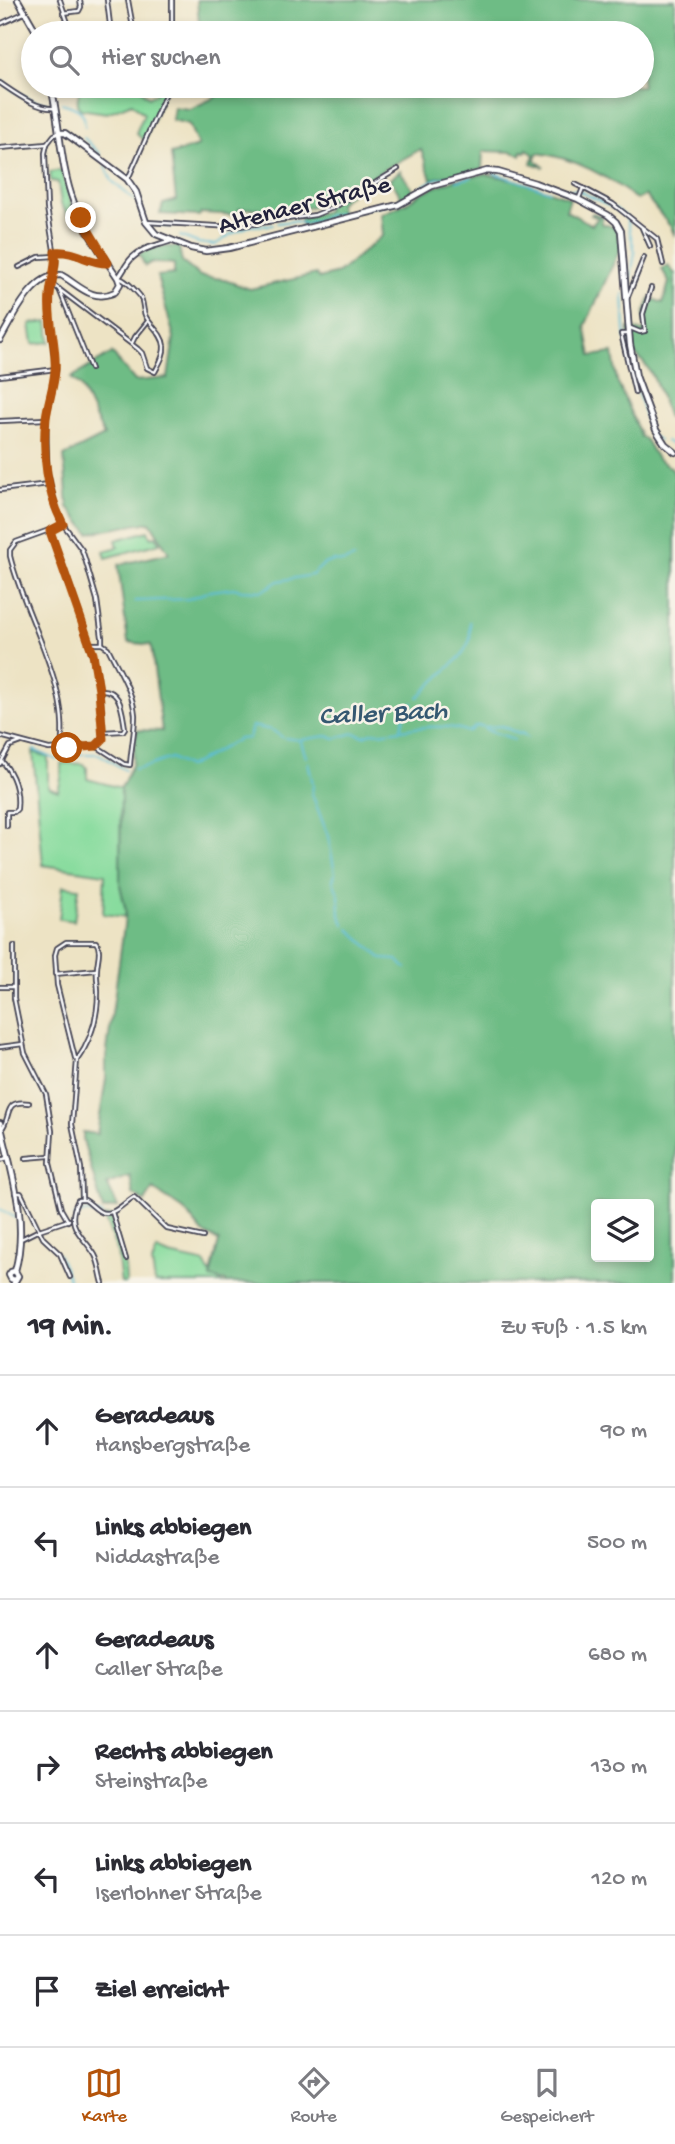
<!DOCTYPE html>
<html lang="de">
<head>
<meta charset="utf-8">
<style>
  body { margin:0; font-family:"Gochi Hand",sans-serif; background:#f7f7f7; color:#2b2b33 }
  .controls { position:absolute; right:21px; bottom:21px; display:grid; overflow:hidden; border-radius:7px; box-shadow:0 4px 10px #0003 }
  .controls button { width:63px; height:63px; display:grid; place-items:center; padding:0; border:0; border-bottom:2px solid #e1e1e2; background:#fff; color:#2b2b33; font:35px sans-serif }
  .stop { position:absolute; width:21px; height:21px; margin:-16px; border:5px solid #b45309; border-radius:50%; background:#fff }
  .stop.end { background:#b45309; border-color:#fff; box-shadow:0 2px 7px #0008 }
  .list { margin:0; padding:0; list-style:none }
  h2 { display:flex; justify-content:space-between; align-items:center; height:91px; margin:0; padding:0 28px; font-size:30px }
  h2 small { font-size:23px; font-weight:400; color:#7c7c81 }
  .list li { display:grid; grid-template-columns:46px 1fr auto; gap:21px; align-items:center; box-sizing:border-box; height:112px; padding:0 28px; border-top:2px solid #e1e1e2 }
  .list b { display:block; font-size:26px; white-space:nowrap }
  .list p { margin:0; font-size:23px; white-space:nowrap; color:#7c7c81 }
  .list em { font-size:23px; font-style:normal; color:#7c7c81 }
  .icon { flex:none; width:38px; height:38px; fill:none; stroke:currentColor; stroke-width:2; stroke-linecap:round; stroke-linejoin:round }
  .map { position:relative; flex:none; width:675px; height:1283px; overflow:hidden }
  .search { position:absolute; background:#fff; box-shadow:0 4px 10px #0003; left:21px; right:21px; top:21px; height:77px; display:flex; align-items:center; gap:18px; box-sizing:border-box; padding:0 24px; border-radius:38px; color:#7c7c81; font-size:26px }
  .sheet { height:763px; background:#fff }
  nav { display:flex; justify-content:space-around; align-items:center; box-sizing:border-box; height:98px; border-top:2px solid #e1e1e2; background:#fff; font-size:19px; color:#7c7c81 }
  nav a { display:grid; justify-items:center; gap:4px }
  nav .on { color:#b45309 }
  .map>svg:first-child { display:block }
  .green { fill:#88dc9e; stroke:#557f6c; stroke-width:2 }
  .forest { fill:#6ebc85; stroke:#486f60; stroke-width:2; fill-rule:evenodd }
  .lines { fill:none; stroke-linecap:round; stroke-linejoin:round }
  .stream { stroke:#58bcd6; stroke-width:2 }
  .minor-casing { stroke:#403f50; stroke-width:6 }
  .tertiary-casing { stroke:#403f50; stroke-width:7 }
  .secondary-casing { stroke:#403f50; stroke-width:8 }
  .minor { stroke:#fff; stroke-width:2.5 }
  .tertiary { stroke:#fff; stroke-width:3.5 }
  .secondary { stroke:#fff; stroke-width:4.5 }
  .route { stroke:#b45309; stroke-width:9 }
  .labels { text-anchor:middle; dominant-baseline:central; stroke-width:5; stroke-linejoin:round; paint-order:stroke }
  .street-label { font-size:26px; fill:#22223b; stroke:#f7f3e8 }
  .water-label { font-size:28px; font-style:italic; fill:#355871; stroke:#f7f3e8 }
</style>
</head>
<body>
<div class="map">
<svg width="675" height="1283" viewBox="0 0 675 1283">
  <rect width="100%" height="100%" fill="#f7f3e8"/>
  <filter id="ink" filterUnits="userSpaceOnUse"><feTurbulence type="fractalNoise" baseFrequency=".0143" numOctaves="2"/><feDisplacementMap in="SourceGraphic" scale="14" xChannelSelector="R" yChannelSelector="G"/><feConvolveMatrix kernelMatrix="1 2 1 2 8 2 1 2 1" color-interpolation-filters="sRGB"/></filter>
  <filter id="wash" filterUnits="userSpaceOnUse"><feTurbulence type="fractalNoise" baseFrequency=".00686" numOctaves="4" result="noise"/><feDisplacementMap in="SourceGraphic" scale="28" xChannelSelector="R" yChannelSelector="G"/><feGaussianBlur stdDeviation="1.57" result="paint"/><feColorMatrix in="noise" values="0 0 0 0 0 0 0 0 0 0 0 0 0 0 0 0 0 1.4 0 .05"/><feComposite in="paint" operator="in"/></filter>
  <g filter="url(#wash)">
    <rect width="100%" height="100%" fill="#ede3c4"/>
    <g class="green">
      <path d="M 81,86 L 139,86 L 144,93 L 149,97 L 157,93 L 154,86 L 167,86 L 144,141 L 136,133 L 144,114 L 132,103 L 107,113 L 80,109 C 75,99 79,96 81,86 Z"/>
      <path d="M 61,170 L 75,215 L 67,214 L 61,204 L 58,182 L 51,181 L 50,172 Z"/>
      <path d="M 48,322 L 50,342 L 33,344 L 30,324 Z"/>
      <path d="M 148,531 L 150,537 L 156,536 L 160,543 L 106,558 L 104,551 L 118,547 L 116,540 Z"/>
      <path d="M 33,752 L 48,757 L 48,787 L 58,791 L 61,779 L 61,763 L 84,764 L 87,768 L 87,779 L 121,788 L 120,885 L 126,911 L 125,917 L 103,914 L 105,874 L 43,865 Z"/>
      <path d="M 63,886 L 79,888 L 74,921 L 59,919 Z"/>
      <path d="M 110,1216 L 125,1266 L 126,1283 L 121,1283 L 117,1251 L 104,1217 Z"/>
      <path d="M 157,1250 L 169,1255 L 206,1263 C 206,1273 216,1278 223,1283 L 155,1283 L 152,1263 Z"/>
    </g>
    <g class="forest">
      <path d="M 197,0 L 675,0 L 675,236 L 671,227 L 645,195 L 637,200 C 610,177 573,157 537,153 L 535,160 L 544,167 L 531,163 L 534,155 L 527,149 L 525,152 L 522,151 L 521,155 L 512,152 L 483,151 L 482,169 L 431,179 L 421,149 L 380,172 L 339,203 L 342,215 L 302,226 L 300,217 L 327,211 L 325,204 L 304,208 L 304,213 L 287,215 L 286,210 L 260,211 L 260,208 L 239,209 L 238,215 L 201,213 L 199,216 L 160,214 L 163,204 L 176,200 L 171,154 L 198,146 L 189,124 L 172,120 L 174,107 L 190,109 L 216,97 L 218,86 L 642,86 L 642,33 L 200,33 Z"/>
      <path d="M 400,171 L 414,191 L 402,198 L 390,179 Z"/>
      <path d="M 485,174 L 516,180 L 570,198 L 566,211 L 592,225 L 598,218 L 591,215 L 593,213 L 603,217 L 601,223 L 616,228 L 621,247 L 585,326 L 591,356 L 613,353 L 617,381 L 641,437 L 646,440 L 657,459 L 672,468 L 675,476 L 675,1283 L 226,1283 L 226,1281 L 210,1278 L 219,1241 L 203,1233 L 184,1210 L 153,1189 L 145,1202 L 133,1194 L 130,1176 L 107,1184 L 118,1207 L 103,1210 L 83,1140 L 83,1132 L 97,1134 L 106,1079 L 106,1058 L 126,911 L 120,885 L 121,788 L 132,765 L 137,730 L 162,731 L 151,645 L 128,642 L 118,565 L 169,553 L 150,522 L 89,533 L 68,507 L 64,456 L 104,436 L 81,387 L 71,378 L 112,353 L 135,381 L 168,378 L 174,337 L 157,276 L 174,274 L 174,264 L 152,262 L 145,266 L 139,254 C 153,246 163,246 179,247 L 182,262 L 200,276 L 222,279 L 250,289 L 316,274 L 319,278 L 338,273 L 383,235 L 381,214 L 406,203 L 423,192 L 453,180 ZM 596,1204 L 649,1204 L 649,1257 L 596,1257 Z"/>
      <path d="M 668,265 L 675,274 L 675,422 L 668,418 C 659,393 655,367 631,352 L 629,328 L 644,332 L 644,314 L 650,298 L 663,303 L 669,282 L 662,269 Z"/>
    </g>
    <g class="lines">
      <g class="stream">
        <path d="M 0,80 C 12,90 31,102 47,103"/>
        <path d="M 62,103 C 75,107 86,110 85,127"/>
        <path d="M 84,138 L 100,154"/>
        <path d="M 105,166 L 112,181 L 134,200"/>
        <path d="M 494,173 L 549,191"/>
        <path d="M 457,181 L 472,177"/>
        <path d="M 562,190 L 577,190 L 616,209 L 626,217 L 635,252 L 629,287"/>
        <path d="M 377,206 L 396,202 L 412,195 L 424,185 L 436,179 L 452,176"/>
        <path d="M 360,209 L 374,206"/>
        <path d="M 277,223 L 294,221 L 306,224 L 330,215 L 342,213"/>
        <path d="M 155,224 L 172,227"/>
        <path d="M 180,236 L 198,243 L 215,245 L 231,234 L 249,226 L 273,225"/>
        <path d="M 623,294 L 625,331 L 632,372 L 650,435 L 659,440"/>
        <path d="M 666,441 L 675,447"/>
        <path d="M 135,601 L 188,599 L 210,591 L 233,588 L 242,590 L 262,591 L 278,581 L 312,575 L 324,564 L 333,561 L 343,562 L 354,558"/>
        <path d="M 418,697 L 462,655 L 470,640 L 470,622"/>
        <path d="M 485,727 L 502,726 L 519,734 L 522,733 L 528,738"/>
        <path d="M 400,730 L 405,715 L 413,703"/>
        <path d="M 285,738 L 300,740 L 326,736 L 336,738 L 354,733 L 364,736 L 374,732 L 379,733 C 403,730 446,721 468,732 L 476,726 L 482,726 C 490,735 504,733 514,740"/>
        <path d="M 301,742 L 306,757"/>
        <path d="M 34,750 L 57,760"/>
        <path d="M 63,759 L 73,754 L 99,754 L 125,770"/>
        <path d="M 308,762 L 313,784 L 312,794 L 328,836 L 335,873 L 333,881 L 339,896 L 340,916 L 345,925"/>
        <path d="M 134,769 L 148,766 L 171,758 L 188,767 L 239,739 L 249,738 L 252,726 L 272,730 L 282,737"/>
        <path d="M 349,929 L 382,959 L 397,960 L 406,968"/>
        <path d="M 0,1209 L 16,1218"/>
        <path d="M 74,1216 L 84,1212 L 103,1215"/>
        <path d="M 58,1254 L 70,1282"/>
      </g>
    </g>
  </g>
  <g filter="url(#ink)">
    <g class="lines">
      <g class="minor-casing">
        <g id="minor">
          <path d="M 60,0 L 68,23 L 68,33"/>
          <path d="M 107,0 L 111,33"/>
          <path d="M 128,0 L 134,33"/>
          <path d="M 172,0 L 172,33"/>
          <path d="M 63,13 L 79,11 L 81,7 L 80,0"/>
          <path d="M 0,24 L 26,12"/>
          <path d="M 0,83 C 15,93 37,110 56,108"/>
          <path d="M 59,89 L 61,91 L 75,90 L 79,86"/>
          <path d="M 0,148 L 47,144"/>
          <path d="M 128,179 L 169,86"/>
          <path d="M 575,184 L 583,188"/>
          <path d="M 579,198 L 583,188 L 613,204 L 657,239 L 663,264"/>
          <path d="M 146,222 L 233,227 L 315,215 L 335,207 L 398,169"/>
          <path d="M 642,228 L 650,246"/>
          <path d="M 55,252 C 76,250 90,264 108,263"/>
          <path d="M 19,267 L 39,257 L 55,256"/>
          <path d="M 52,284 L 138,349 L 142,353 L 147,368 L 155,372 C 159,364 165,355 164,346 C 163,334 151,326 146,317 C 142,310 144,302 140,296 C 135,290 127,280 119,278"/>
          <path d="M 59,289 L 91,369"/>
          <path d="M 627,299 L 644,257"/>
          <path d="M 628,327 L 640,332 L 645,331 L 643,314 L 651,288"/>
          <path d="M 627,334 L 621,334 L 622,338 L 635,393"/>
          <path d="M 132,343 L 135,337 L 148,321"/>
          <path d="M 0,376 L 56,369"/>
          <path d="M 0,421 L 46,419"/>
          <path d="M 0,490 L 49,484"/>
          <path d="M 50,531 C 64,571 80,612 92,653 C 100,680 102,711 103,739 L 96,746"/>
          <path d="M 89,644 L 102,644"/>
          <path d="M 99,690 C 122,688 122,712 125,728 L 123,731 L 103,732"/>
          <path d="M 0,736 L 49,749 L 96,746 L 124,764 L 130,765 C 131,749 135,731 135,715 C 133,691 118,669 108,648 L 102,644 L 102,637 L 97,600 L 85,559 L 82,550 L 63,524 L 56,509 L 47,470 L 46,419 L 56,369 L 50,324 L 50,296 L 56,262 L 47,208 L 45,153 L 47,144 L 54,135 L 59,133"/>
          <path d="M 61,747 C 71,686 24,615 10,556 L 10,550 L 16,542 L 63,525"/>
          <path d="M 2,761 C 14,775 19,791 17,809 L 14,812 L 7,812 L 7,826"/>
          <path d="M 0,764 L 10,746 L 21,742"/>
          <path d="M 14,946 L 14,998 L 25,1053 L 46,1094 L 52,1131 L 50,1163 L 61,1209 L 68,1221"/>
          <path d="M 55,974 L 96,970"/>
          <path d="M 0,987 L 14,987"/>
          <path d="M 0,1047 L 23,1044"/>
          <path d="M 77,1060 C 92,1039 98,1017 98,992 C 98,984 96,977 97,969 C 97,960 102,950 96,942 L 66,942 L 57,948 L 55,955 L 57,985 L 75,1058 L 77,1060 L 72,1124 L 81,1168 L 82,1199"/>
          <path d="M 3,1127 C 11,1116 4,1099 29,1103"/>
          <path d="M 26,1158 L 49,1156"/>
          <path d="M 0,1160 L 8,1158"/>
          <path d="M 15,1193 L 21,1193 L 43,1238 L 60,1254 L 70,1277"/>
          <path d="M 112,1212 L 126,1259"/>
          <path d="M 21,1239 L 39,1230 L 69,1220"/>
          <path d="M 103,1283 C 100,1274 100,1264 95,1255 C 83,1235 64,1227 78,1200 L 85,1200 C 90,1203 94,1208 99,1211 C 112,1219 124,1202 134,1197 L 167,1229 L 203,1237"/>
        </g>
      </g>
      <g class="tertiary-casing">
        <path id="tertiary" d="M 118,278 C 123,272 126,264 132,258 C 143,247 156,246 170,241"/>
      </g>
      <g class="secondary-casing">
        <g id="secondary">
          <path d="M 18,0 L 37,33"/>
          <path d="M 59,133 L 65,133 L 76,141 L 127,179 L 136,192 L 146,222 L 156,234 L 191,248 L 206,251 L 229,248 L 398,205 L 432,186 L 487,171 L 498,172 L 535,183 L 578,199 L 608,215 L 616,222 L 621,231 L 630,344 L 636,376 L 656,430 L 665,444 L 675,452"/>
          <path d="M 0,340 C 13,318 32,274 61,275 C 79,285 92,303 115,292 L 120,284 L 118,278 C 102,254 85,230 74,203 C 60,166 60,124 51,86"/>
          <path d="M 0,1123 C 11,1171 29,1222 15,1271 L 18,1276 L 14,1283"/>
          <path d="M 15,1280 L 11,1279 L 9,1275 L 11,1272 L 15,1271"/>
        </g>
      </g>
      <use href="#minor" class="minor"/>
      <use href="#tertiary" class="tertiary"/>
      <use href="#secondary" class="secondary"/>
    </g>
  </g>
  <g class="lines" filter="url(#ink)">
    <path class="route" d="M 67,748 L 96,746 L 103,739 L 99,690 L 93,654 L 50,531 L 63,524 C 47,493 42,454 46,418 C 48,402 54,387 55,370 C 57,345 47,320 50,295 C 51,280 57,267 55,252 C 76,250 90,264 108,263 L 81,218"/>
  </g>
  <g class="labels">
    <g class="street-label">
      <text transform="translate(305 207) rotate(-14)">Altenaer Straße</text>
    </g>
    <g class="water-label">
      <text transform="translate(383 715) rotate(-3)">Caller Bach</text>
    </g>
  </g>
</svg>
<div class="controls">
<button><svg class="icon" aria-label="layers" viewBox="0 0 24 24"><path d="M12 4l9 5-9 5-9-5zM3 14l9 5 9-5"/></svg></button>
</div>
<div class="stop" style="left:67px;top:748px"></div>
<div class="stop end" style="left:81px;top:218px"></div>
<div class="search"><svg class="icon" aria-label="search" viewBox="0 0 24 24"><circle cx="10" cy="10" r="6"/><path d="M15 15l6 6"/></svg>Hier suchen</div>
</div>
<section class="sheet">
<h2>19 Min.<small>Zu Fuß · 1.5 km</small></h2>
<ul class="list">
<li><svg class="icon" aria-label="ahead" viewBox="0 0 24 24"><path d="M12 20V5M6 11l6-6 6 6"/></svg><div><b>Geradeaus</b><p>Hansbergstraße</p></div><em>90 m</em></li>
<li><svg class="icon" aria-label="left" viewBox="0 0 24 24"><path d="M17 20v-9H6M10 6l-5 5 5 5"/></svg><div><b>Links abbiegen</b><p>Niddastraße</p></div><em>500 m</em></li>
<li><svg class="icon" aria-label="ahead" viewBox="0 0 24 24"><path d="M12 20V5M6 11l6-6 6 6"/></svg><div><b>Geradeaus</b><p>Caller Straße</p></div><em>680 m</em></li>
<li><svg class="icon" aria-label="right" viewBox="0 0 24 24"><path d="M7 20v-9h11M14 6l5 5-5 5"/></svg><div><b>Rechts abbiegen</b><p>Steinstraße</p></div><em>130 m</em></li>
<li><svg class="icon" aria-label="left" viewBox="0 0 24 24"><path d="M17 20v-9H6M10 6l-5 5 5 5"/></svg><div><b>Links abbiegen</b><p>Iserlohner Straße</p></div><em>120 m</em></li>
<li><svg class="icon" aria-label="arrive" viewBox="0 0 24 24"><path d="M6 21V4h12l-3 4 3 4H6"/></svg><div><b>Ziel erreicht</b></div></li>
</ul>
</section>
<nav>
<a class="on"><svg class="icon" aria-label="map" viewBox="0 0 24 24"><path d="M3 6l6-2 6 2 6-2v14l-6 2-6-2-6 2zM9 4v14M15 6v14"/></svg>Karte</a>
<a><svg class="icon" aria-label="directions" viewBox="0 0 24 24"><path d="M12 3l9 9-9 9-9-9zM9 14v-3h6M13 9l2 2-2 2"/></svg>Route</a>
<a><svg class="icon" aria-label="saved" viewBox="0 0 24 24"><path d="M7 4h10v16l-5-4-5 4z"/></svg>Gespeichert</a>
</nav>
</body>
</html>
